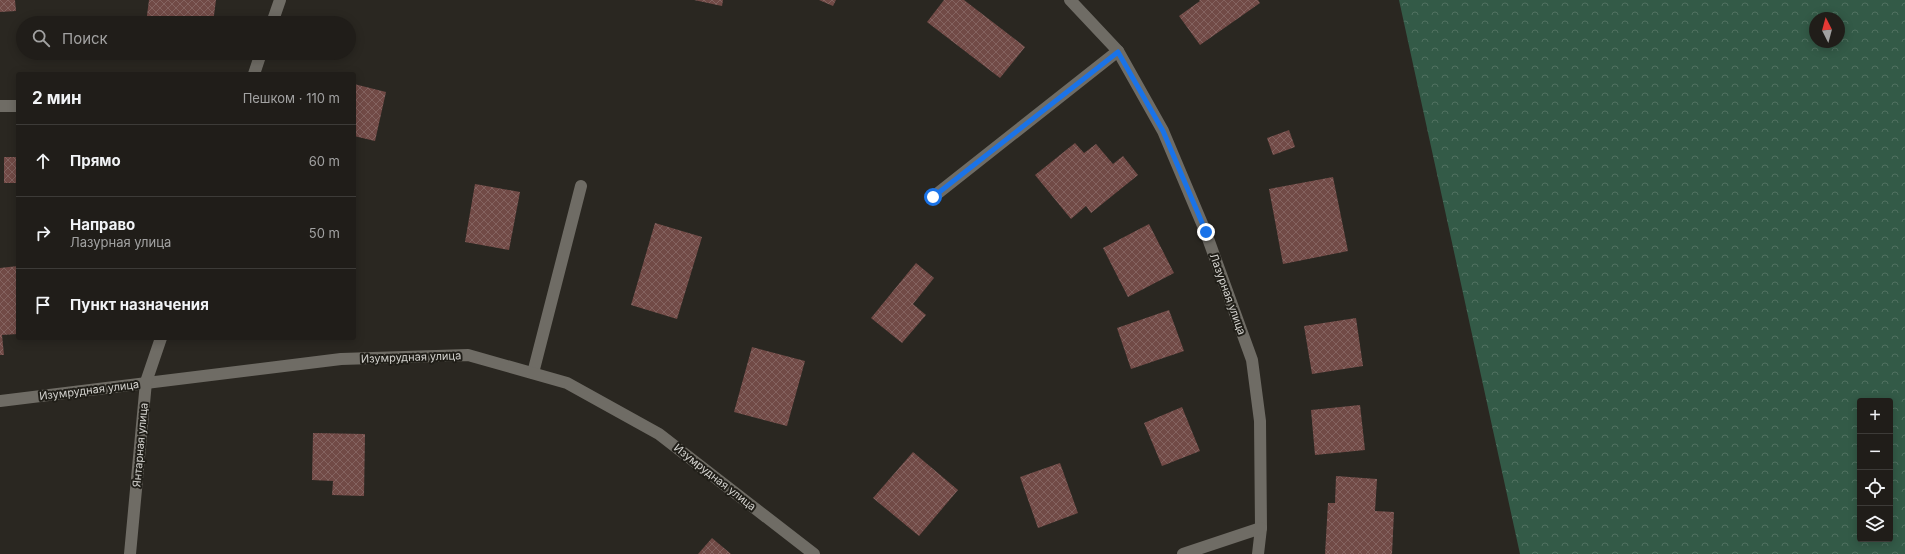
<!DOCTYPE html>
<html lang="ru">
<head>
<meta charset="utf-8">
<style>
  body { margin:0; font-family:Inter,sans-serif; background:#282622; color:#f1f3f6 }
  .controls { position:absolute; right:12px; bottom:12px; display:grid; overflow:hidden; border-radius:4px; box-shadow:0 2px 10px #0003 }
  .controls button { width:36px; height:36px; display:grid; place-items:center; padding:0; border:0; border-bottom:1px solid #3d3b38; background:#201d19; color:#f1f3f6; font:20px sans-serif }
  .compass { position:absolute; left:1809px; top:12px; width:36px; height:36px; border-radius:50%; background:#201d19; box-shadow:0 2px 10px #0003; rotate:354deg }
  .stop { position:absolute; width:12px; height:12px; margin:-9px; border:3px solid #1a73e8; border-radius:50%; background:#fff }
  .stop.end { background:#1a73e8; border-color:#fff; box-shadow:0 1px 4px #0008 }
  .list { margin:0; padding:0; list-style:none }
  h2 { display:flex; justify-content:space-between; align-items:center; height:52px; margin:0; padding:0 16px; font-size:17px }
  h2 small { font-size:13px; font-weight:400; color:#a2a2a2 }
  .list li { display:grid; grid-template-columns:26px 1fr auto; gap:12px; align-items:center; box-sizing:border-box; height:72px; padding:0 16px; border-top:1px solid #3d3b38 }
  .list b { display:block; font-size:15px; white-space:nowrap }
  .list p { margin:0; font-size:13px; white-space:nowrap; color:#a2a2a2 }
  .list em { font-size:13px; font-style:normal; color:#a2a2a2 }
  .icon { flex:none; width:22px; height:22px; fill:none; stroke:currentColor; stroke-width:2; stroke-linecap:round; stroke-linejoin:round }
  .map { position:relative; flex:none; width:1905px; height:554px; overflow:hidden }
  .search { position:absolute; background:#201d19; box-shadow:0 2px 10px #0003; left:16px; top:16px; width:340px; height:44px; display:flex; align-items:center; gap:10px; box-sizing:border-box; padding:0 14px; border-radius:22px; color:#a2a2a2; font-size:15px }
  .panel { position:absolute; background:#201d19; box-shadow:0 2px 10px #0003; left:16px; top:72px; width:340px; height:268px; border-radius:4px }
  .map>svg:first-child { display:block }
  .forest { fill:url(#forest-crowns); fill-rule:evenodd }
  .building { fill:url(#building-cross-hatch) }
  .lines { fill:none; stroke-linecap:round; stroke-linejoin:round }
  .lane { stroke:#6f6c65; stroke-width:12 }
  .street { stroke:#6f6c65; stroke-width:12 }
  .route { stroke:#1a73e8; stroke-width:5 }
  .labels { text-anchor:middle; dominant-baseline:central; stroke-width:4; stroke-linejoin:round; paint-order:stroke }
  .street-label { font-size:11px; fill:#d2d1cd; stroke:#201e18 }
</style>
</head>
<body>
<div class="map">
<svg width="1905" height="554" viewBox="0 0 1905 554">
  <defs>
    <pattern id="forest-crowns" width="20" height="18" patternUnits="userSpaceOnUse"><rect width="20" height="18" fill="#335a47"/><path d="M2 6a3 3 0 1 1 6 0M12 15a3 3 0 1 1 6 0" fill="none" stroke="#507160"/></pattern>
    <pattern id="building-cross-hatch" width="8" height="8" patternUnits="userSpaceOnUse"><rect width="8" height="8" fill="#714a46"/><path d="M0 0l8 8M0 8l8-8" fill="none" stroke="#846360"/></pattern>
  </defs>
  <rect width="100%" height="100%" fill="#2a2721"/>
  <path class="forest" d="M 1399,0 L 1905,0 L 1905,554 L 1520,554 ZM 1815,18 L 1839,18 L 1839,42 L 1815,42 ZM 1860,401 L 1890,401 L 1890,539 L 1860,539 Z"/>
  <g class="building">
    <path d="M 0,0 L 15,0 L 16,11 L 0,12 Z"/>
    <path d="M 149,0 L 216,0 L 213,23 L 192,23 L 172,20 L 172,23 L 146,23 Z"/>
    <path d="M 694,0 L 723,0 L 722,6 Z"/>
    <path d="M 819,0 L 836,0 L 833,6 Z"/>
    <path d="M 944,0 L 964,0 L 1025,47 L 1000,78 L 927,22 Z"/>
    <path d="M 1199,0 L 1258,0 L 1260,3 L 1200,45 L 1179,16 L 1200,1 Z"/>
    <path d="M 354,84 L 386,92 L 375,141 L 354,136 Z"/>
    <path d="M 1289,130 L 1295,147 L 1273,155 L 1267,138 Z"/>
    <path d="M 1075,143 L 1084,153 L 1096,144 L 1113,164 L 1123,156 L 1138,175 L 1091,213 L 1086,206 L 1071,219 L 1035,175 Z"/>
    <rect x="4" y="157" width="14" height="26"/>
    <path d="M 1333,177 L 1348,251 L 1283,264 L 1269,189 Z"/>
    <path d="M 475,184 L 520,192 L 509,250 L 465,242 Z"/>
    <path d="M 655,223 L 702,237 L 677,319 L 631,305 Z"/>
    <path d="M 1149,224 L 1174,273 L 1128,297 L 1103,248 Z"/>
    <path d="M 916,263 L 934,278 L 913,304 L 926,315 L 902,343 L 871,318 Z"/>
    <path d="M 18,266 L 18,334 L 2,335 L 4,355 L 0,355 L 0,268 Z"/>
    <path d="M 1169,310 L 1184,351 L 1131,369 L 1117,328 Z"/>
    <path d="M 1356,318 L 1363,366 L 1312,374 L 1304,326 Z"/>
    <path d="M 752,347 L 805,361 L 787,426 L 734,412 Z"/>
    <path d="M 1360,405 L 1365,450 L 1315,455 L 1311,410 Z"/>
    <path d="M 1182,407 L 1200,451 L 1162,466 L 1144,423 Z"/>
    <path d="M 313,433 L 365,434 L 364,496 L 332,495 L 333,481 L 312,480 Z"/>
    <path d="M 913,452 L 958,490 L 919,536 L 873,498 Z"/>
    <path d="M 1060,463 L 1078,513 L 1038,528 L 1020,477 Z"/>
    <path d="M 1336,476 L 1377,479 L 1375,511 L 1394,512 L 1392,554 L 1325,554 L 1328,503 L 1335,503 Z"/>
    <path d="M 712,538 L 731,554 L 698,554 Z"/>
  </g>
  <g class="lines">
    <g class="lane">
      <path d="M 933,197 L 1118,51"/>
      <path d="M 533,373 L 581,186"/>
    </g>
    <g class="street">
      <path d="M 1070,0 L 1118,51 L 1163,131 L 1206,233 L 1252,360 L 1260,421 L 1261,528 L 1258,554"/>
      <path d="M 272,23 L 280,0"/>
      <path d="M 254,74 L 261,53"/>
      <path d="M 0,106 L 18,106"/>
      <path d="M 0,401 L 341,359 L 468,355 L 567,383 L 659,434 L 814,554"/>
      <path d="M 130,554 L 146,382 L 161,338"/>
      <path d="M 1183,554 L 1261,528"/>
    </g>
  </g>
  <g class="lines">
    <path class="route" d="M 933,197 L 1118,52 L 1163,131 L 1206,232"/>
  </g>
  <g class="labels">
    <g class="street-label">
      <text transform="translate(1228 294) rotate(70)">Лазурная улица</text>
      <text transform="translate(411 357) rotate(-2)">Изумрудная улица</text>
      <text transform="translate(89 390) rotate(-7)">Изумрудная улица</text>
      <text transform="translate(140 445) rotate(-85)">Янтарная улица</text>
      <text transform="translate(715 477) rotate(38)">Изумрудная улица</text>
    </g>
  </g>
</svg>
<div class="controls">
<button>+</button>
<button>−</button>
<button><svg class="icon" aria-label="locate" viewBox="0 0 24 24"><circle cx="12" cy="12" r="6"/><path d="M12 2v4M12 18v4M2 12h4M18 12h4"/></svg></button>
<button><svg class="icon" aria-label="layers" viewBox="0 0 24 24"><path d="M12 4l9 5-9 5-9-5zM3 14l9 5 9-5"/></svg></button>
</div>
<svg class="compass" viewBox="-18 -18 36 36"><path d="M0-13l5 13h-10z" fill="#e53935"/><path d="M0 13l5-13h-10z" fill="#a2a2a2"/></svg>
<div class="stop" style="left:933px;top:197px"></div>
<div class="stop end" style="left:1206px;top:232px"></div>
<div class="search"><svg class="icon" aria-label="search" viewBox="0 0 24 24"><circle cx="10" cy="10" r="6"/><path d="M15 15l6 6"/></svg>Поиск</div>
<section class="panel">
<h2>2 мин<small>Пешком · 110 m</small></h2>
<ul class="list">
<li><svg class="icon" aria-label="ahead" viewBox="0 0 24 24"><path d="M12 20V5M6 11l6-6 6 6"/></svg><div><b>Прямо</b></div><em>60 m</em></li>
<li><svg class="icon" aria-label="right" viewBox="0 0 24 24"><path d="M7 20v-9h11M14 6l5 5-5 5"/></svg><div><b>Направо</b><p>Лазурная улица</p></div><em>50 m</em></li>
<li><svg class="icon" aria-label="arrive" viewBox="0 0 24 24"><path d="M6 21V4h12l-3 4 3 4H6"/></svg><div><b>Пункт назначения</b></div></li>
</ul>
</section>
</div>
</body>
</html>
